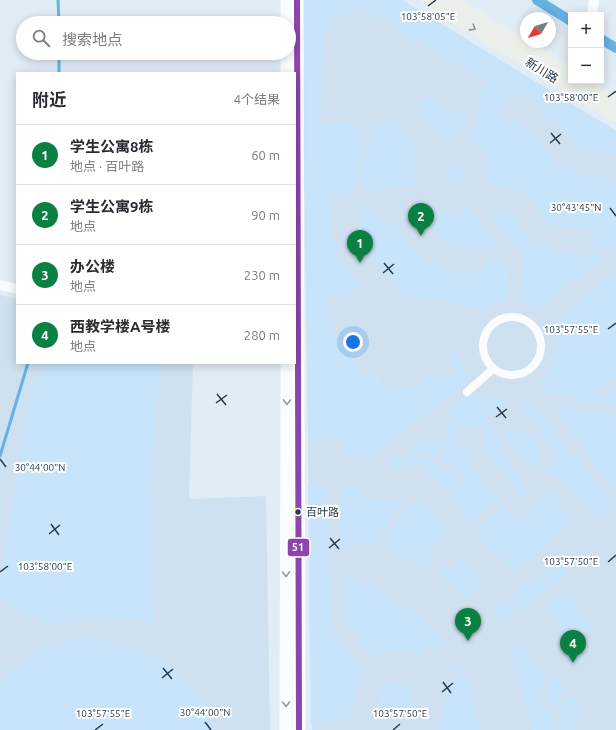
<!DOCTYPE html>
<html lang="zh">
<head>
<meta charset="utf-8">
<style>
  body { margin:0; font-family:Ubuntu,"Noto Sans SC",sans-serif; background:#f7f7f7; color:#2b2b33 }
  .controls { position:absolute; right:12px; top:12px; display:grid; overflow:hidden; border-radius:0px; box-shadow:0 2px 10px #0003 }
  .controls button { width:36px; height:36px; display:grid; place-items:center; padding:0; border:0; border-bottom:1px solid #e1e1e2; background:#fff; color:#2b2b33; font:20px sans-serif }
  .compass { position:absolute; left:520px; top:12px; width:36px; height:36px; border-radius:50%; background:#fff; box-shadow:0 2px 10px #0003; rotate:232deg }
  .you { position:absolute; left:353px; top:342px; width:14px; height:14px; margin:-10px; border:3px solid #fff; border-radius:50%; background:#1a73e8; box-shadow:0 0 0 6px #1a73e833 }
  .badge { display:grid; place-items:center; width:26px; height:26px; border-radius:50%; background:#0b8043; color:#fff; font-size:13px; font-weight:700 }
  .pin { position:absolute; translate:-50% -33px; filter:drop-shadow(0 1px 2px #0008) }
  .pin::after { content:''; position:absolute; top:21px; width:14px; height:12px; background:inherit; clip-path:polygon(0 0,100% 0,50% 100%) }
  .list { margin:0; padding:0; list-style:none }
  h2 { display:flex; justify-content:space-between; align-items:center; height:52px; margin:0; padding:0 16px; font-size:17px }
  h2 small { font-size:13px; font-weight:400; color:#7c7c81 }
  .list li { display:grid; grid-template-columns:26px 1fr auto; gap:12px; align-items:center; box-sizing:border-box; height:60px; padding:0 16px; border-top:1px solid #e1e1e2 }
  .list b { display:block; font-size:15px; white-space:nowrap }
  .list p { margin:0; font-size:13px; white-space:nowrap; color:#7c7c81 }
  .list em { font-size:13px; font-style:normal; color:#7c7c81 }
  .icon { flex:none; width:22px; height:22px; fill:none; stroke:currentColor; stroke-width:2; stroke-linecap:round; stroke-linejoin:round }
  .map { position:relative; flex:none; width:616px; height:730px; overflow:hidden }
  .search { position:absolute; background:#fff; box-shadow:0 2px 10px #0003; left:16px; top:16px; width:280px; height:44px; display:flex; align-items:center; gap:10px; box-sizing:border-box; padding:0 14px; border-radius:22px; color:#7c7c81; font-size:15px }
  .panel { position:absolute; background:#fff; box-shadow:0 2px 10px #0003; left:16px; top:72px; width:280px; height:292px; border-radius:0px }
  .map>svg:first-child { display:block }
  .built { fill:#cfe1f0 }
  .green { fill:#c7e4fb }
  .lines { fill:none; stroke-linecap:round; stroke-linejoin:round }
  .stream { stroke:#66b3e3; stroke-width:3 }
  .canal { stroke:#66b3e3; stroke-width:10 }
  .pedestrian { stroke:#fafcfe; stroke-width:8 }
  .minor { stroke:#fafcfe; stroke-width:10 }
  .tertiary { stroke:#fafcfe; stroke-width:13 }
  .secondary { stroke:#ebefea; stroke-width:14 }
  .bus-1-casing { stroke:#fff; stroke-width:9 }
  .bus-1 { stroke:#8e44ad; stroke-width:6 }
  .oneway { stroke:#88969b }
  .oneway2 { stroke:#909ca5 }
  .ticks { fill:none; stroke:#263c4c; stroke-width:1.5 }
  .bus-dot { fill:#263c4c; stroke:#fff; stroke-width:1.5 }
  .labels { text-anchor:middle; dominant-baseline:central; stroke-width:4; stroke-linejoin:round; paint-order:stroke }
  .bus-label { font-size:11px; fill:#263c4c; stroke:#fff; text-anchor:start }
  .street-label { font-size:12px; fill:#263c4c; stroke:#fff }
  .ticks-label { font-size:10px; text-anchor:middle; fill:#263c4c; stroke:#fff; stroke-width:4; stroke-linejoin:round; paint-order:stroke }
  .line-badge { stroke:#fff; stroke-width:1.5 }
  .badge-label { font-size:11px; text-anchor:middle; font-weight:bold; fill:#fff }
</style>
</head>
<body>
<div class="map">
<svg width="616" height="730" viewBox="0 0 616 730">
  <rect width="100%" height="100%" fill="#e0ecf6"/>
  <g class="built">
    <path d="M 302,0 L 402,0 L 616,131 L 616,730 L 312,730 Z"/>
    <path d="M 0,295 L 17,299 L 17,363 L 193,363 L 189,499 L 266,496 L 270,730 L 0,730 Z"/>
  </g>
  <g class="green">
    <path d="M 302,0 L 402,0 L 616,131 L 616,155 L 576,148 L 552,118 L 547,122 L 542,119 L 546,110 L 510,90 L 498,113 L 534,134 L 560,169 L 566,164 L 574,168 L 573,173 L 609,178 L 616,188 L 616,245 L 608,251 L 594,245 L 593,230 L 551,226 L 525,192 L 489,183 C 492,163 485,150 467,141 L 478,114 L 479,94 L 486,79 L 440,56 L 362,8 L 356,14 L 350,13 L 334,17 L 330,30 L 323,32 L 320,124 L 353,122 L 363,136 L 358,186 L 343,195 L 331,198 L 331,240 L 339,241 L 340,247 L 335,253 L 360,284 L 346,295 L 329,295 L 327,315 L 337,329 L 333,333 L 338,342 L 367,377 L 373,373 L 381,377 L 380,384 L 414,388 L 414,385 L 423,386 L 425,375 L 445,379 L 455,375 L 448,353 L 457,353 L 456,357 L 460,356 L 461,366 L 465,365 L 467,376 L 461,387 L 373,455 L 341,454 L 341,439 L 308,437 Z"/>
    <path d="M 432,97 L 466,118 L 456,139 L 442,138 L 423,117 L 424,112 L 418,104 L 425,98 Z"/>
    <path d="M 392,118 L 419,156 L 414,168 L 416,186 L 368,191 L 362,182 L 364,161 L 371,128 Z"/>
    <path d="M 458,162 L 468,175 L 455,185 L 445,172 Z"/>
    <path d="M 360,202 L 397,227 L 427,264 L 434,258 L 443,262 L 442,271 L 474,274 L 475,271 L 482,272 L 484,259 L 509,264 L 507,300 L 494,303 L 483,310 L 439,300 L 401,295 L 358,240 Z"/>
    <path d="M 429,202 C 437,211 448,214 461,213 L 460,208 L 469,206 L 501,248 L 483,249 L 444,244 L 418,210 Z"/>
    <path d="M 505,206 L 535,245 L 542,240 L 549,243 L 550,250 L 588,256 L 589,251 L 606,255 L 539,310 L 520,301 L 525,259 L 490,216 Z"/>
    <path d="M 616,272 L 616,381 L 613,377 L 593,393 L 609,396 L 616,391 L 616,405 L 544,393 L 538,383 C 553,368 563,346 551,325 Z"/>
    <path d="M 41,363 L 161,363 L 150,480 L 153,624 L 143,620 L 45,623 L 0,601 L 0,580 L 30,397 Z"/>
    <path d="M 463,396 L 500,398 L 505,406 L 485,417 L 485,421 L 503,442 L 501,448 L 503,455 L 529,490 L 521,498 L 495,464 L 495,460 L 492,456 L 489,458 L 483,451 L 485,427 L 462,425 L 461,430 L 456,430 L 455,442 L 459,443 L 459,448 L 469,449 L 468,459 L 500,500 L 470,523 L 449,496 L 451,492 L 446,486 L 443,488 L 436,479 L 428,478 L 429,466 L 404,464 L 403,469 L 398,469 L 389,463 L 403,455 L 425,457 L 442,468 L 455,471 L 461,488 L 464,484 L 459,470 L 441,461 L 450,418 L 448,408 Z"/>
    <path d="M 536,406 L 569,452 L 578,457 L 615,506 L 597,518 L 559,476 L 546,473 L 559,457 L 532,422 L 518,407 Z"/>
    <path d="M 560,406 L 616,416 L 616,491 L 557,414 Z"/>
    <path d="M 520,429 L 529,438 L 533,434 L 541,445 L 540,446 L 537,442 L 533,445 L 540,451 L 540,461 L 531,469 L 509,446 L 511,444 L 505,440 L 508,434 L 508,431 Z"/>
    <path d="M 422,440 L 440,442 L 437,458 L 428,454 L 405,452 Z"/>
    <path d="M 308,484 L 328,488 L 331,626 L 363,671 L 355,690 L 351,713 L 339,724 L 311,725 Z"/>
    <path d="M 356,485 L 365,499 L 404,502 C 390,515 384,528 377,546 L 363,546 L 347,542 L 345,550 L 340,549 L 341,487 Z"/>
    <path d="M 549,490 L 573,521 L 516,574 L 501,555 L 497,557 L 474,529 L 504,506 L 518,524 L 532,513 L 528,508 Z"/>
    <path d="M 415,503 L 425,504 L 449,535 C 433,544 428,549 428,568 L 426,568 L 387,549 C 381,536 404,509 415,503 Z"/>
    <path d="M 460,554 L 484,581 L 466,598 L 442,578 L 443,567 L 456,568 Z"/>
    <path d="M 557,561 L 567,574 L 553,585 L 543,572 Z"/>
    <path d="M 345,574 C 387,590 415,609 445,643 L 438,649 L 434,645 L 422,656 C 403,651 391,648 373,657 L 346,622 Z"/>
    <path d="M 539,574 L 550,587 L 520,611 L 509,598 Z"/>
    <path d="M 568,590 L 592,626 L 572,648 L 558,631 L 563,627 L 547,606 Z"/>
    <path d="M 506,600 L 516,613 L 502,624 L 492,611 Z"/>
    <path d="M 88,637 C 136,648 178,658 204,704 C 208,712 210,722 213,730 L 0,730 L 0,681 L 6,672 L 33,654 L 62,641 Z"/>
    <path d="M 519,642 L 545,675 L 541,696 L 543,710 L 552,714 L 551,730 L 532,730 C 527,702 521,677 507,652 Z"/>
    <path d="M 459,665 L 471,689 L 481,730 L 436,730 L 446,708 L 446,685 L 456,675 L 453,669 Z"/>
    <path d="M 551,675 L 557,675 C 567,686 563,696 555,707 L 546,704 Z"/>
    <circle cx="397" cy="700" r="17"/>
    <path d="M 565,700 L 579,700 L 579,707 L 573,730 L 558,730 C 557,719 559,709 565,700 Z"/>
  </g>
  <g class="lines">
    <g class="stream">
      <path d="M 58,0 L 59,23"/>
      <path d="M 59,73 L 59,53"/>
      <path d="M 0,456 L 28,363"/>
    </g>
    <g class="canal">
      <path d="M 537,0 L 571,21"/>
      <path d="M 601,39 L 616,48"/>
    </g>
    <g class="pedestrian">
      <circle cx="512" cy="346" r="29"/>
      <path d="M 467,392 L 493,369"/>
    </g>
    <g class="minor">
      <path d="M 592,15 L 594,0"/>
      <path d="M 0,285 L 17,289"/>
    </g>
    <g class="tertiary">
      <path d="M 287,0 L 287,23"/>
      <path d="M 297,0 L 299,730"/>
      <path d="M 287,53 L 287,73"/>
      <path d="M 286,730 L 287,363"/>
    </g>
    <g class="secondary">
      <path d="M 428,0 L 616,115"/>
      <path d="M 448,0 L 571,75"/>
      <path d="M 580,81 L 616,103"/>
    </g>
    <g class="bus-1-casing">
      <path id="bus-1" d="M 297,0 L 299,730"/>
    </g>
    <use href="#bus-1" class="bus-1"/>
  </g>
  <defs><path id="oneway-chevron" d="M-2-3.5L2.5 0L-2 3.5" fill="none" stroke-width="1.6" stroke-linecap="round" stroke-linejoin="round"/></defs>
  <use class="oneway" href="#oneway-chevron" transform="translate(473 28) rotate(32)"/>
  <g class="oneway2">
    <use href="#oneway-chevron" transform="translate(287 402) rotate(91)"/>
    <use href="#oneway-chevron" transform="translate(286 574) rotate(90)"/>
    <use href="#oneway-chevron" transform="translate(286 704) rotate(90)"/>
  </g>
  <path class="ticks" d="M 428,6 L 436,0M 608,97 L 616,91M 551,133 L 560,144M 550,143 L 561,134M 610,208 L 616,216M 384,263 L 393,274M 383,273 L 394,264M 608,329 L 616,323M 217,394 L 226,405M 216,403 L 227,395M 497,407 L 506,418M 496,417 L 507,409M 0,459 L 6,467M 51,524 L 59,535M 49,534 L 60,525M 330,538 L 339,549M 329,548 L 340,539M 608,562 L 616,555M 0,572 L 8,566M 163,668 L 172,679M 162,678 L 173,669M 443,682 L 451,693M 442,692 L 453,683M 205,722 L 211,730M 95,730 L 103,724M 393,730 L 400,724"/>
  <circle class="bus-dot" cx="298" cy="512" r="3.5"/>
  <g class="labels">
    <g class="bus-label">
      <text x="306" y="512">百叶路</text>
    </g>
    <g class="street-label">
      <text transform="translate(542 70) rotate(32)">新川路</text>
    </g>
  </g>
  <g class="ticks-label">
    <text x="428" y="20">103°58'05"E</text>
    <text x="571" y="101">103°58'00"E</text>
    <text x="576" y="211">30°43'45"N</text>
    <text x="571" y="333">103°57'55"E</text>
    <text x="40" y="471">30°44'00"N</text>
    <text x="571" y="565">103°57'50"E</text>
    <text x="45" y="570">103°58'00"E</text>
    <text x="205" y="716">30°44'00"N</text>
    <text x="103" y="717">103°57'55"E</text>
    <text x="400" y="717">103°57'50"E</text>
  </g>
  <rect class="line-badge" x="287" y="538" width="23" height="19" rx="4" fill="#8e44ad"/>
  <g class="badge-label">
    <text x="298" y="551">51</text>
  </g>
</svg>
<div class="controls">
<button>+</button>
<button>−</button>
</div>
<svg class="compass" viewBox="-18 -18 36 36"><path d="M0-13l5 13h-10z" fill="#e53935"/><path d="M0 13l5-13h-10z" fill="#7c7c81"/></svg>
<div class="you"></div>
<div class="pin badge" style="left:360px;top:263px">1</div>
<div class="pin badge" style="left:421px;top:236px">2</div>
<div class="pin badge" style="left:468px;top:641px">3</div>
<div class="pin badge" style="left:573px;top:663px">4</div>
<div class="search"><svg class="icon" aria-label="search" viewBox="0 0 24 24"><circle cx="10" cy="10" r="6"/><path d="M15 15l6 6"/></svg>搜索地点</div>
<section class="panel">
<h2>附近<small>4个结果</small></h2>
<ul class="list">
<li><span class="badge">1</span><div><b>学生公寓8栋</b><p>地点 · 百叶路</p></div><em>60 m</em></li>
<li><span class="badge">2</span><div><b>学生公寓9栋</b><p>地点</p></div><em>90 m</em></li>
<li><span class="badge">3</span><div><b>办公楼</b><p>地点</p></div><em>230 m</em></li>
<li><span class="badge">4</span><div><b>西教学楼A号楼</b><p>地点</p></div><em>280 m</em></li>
</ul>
</section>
</div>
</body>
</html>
